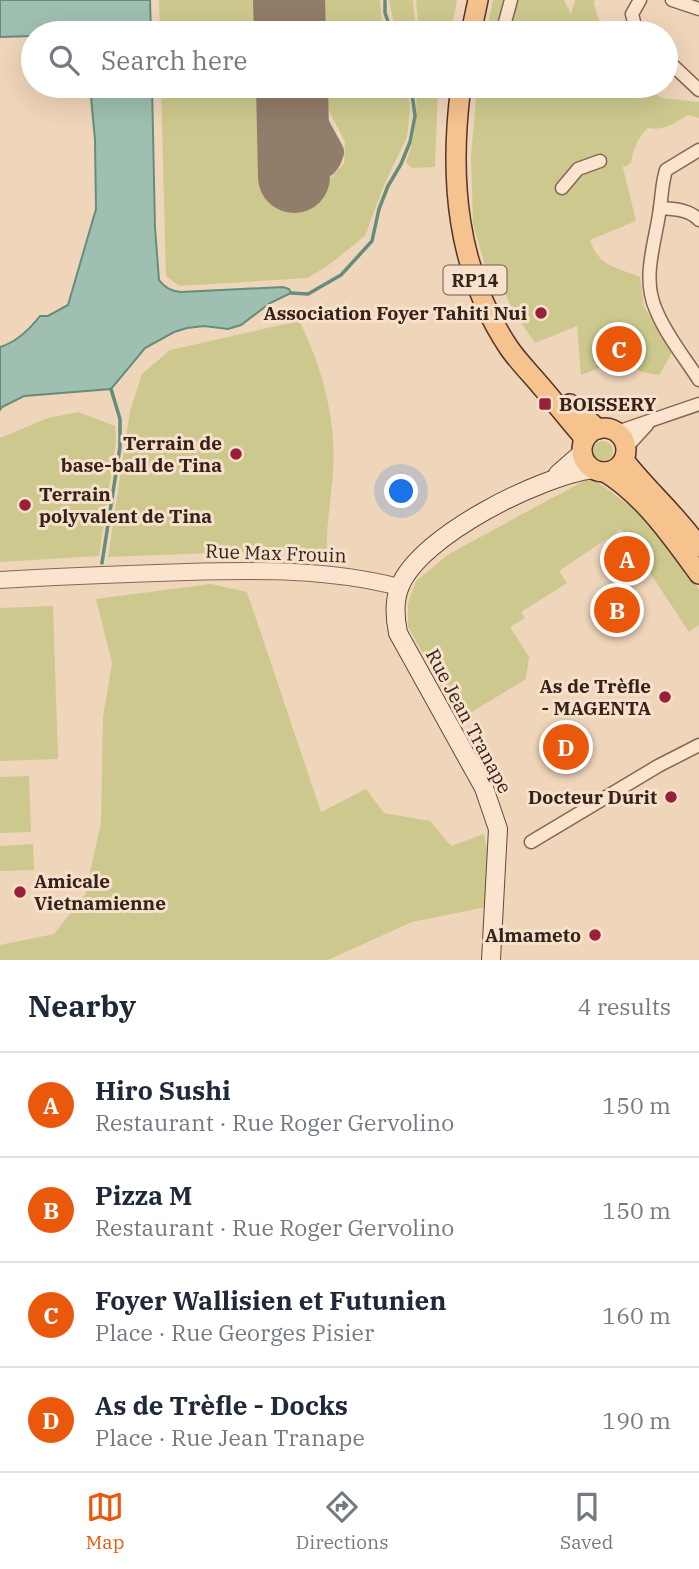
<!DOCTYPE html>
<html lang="en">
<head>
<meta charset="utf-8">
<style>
  body { margin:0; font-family:"IBM Plex Serif",serif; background:#f2f2f3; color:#1f2937 }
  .you { position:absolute; left:402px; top:492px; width:24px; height:24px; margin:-18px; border:5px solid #fff; border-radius:50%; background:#1a73e8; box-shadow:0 0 0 10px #1a73e833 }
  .badge { display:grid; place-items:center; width:46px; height:46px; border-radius:50%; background:#ea580c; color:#fff; font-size:23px; font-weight:700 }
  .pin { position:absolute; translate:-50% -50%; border:4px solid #fff; box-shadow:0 2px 7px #0006 }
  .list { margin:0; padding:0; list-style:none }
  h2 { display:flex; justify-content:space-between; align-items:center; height:91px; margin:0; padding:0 28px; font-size:30px }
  h2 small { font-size:23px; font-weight:400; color:#747a83 }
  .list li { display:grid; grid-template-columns:46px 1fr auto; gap:21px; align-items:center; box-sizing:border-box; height:105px; padding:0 28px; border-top:2px solid #e0e1e3 }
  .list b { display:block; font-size:26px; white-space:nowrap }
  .list p { margin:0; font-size:23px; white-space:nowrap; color:#747a83 }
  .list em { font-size:23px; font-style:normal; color:#747a83 }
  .icon { flex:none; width:38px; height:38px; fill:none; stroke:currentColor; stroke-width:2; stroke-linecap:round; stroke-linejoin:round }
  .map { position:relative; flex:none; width:699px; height:960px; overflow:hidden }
  .search { position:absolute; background:#fff; box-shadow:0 7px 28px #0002; left:21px; right:21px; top:21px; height:77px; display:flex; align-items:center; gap:18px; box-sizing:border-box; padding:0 24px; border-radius:38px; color:#747a83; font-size:26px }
  .sheet { height:511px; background:#fff }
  nav { display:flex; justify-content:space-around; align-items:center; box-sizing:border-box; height:98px; border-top:2px solid #e0e1e3; background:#fff; font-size:19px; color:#747a83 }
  nav a { display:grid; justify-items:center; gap:4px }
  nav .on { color:#ea580c }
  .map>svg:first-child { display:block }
  .green { fill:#cdc98e }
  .water { fill:#9fc0b0; stroke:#668d7c; stroke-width:2 }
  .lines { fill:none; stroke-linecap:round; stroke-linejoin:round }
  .stream { stroke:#668d7c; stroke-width:3.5 }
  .taxiway { stroke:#927c6a; stroke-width:28 }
  .runway { stroke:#927c6a; stroke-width:72 }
  .minor-casing { stroke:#876554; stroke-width:15 }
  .tertiary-casing { stroke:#876554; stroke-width:18 }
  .secondary-casing { stroke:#684637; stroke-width:20 }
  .primary-casing { stroke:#543529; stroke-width:22 }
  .minor { stroke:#fae4cd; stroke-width:12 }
  .tertiary { stroke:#fae4cd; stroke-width:16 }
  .secondary { stroke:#fae4cd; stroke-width:18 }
  .primary { stroke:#f6c28e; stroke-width:19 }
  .poi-dot { fill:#982139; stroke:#f7e1ca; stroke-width:2.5 }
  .labels { text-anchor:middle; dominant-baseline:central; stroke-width:6; stroke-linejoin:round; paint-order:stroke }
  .shield { fill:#f7e1ca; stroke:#6f5b4f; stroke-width:2 }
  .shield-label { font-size:18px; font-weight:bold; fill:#35221a }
  .poi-label { font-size:19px; font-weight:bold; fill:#35221a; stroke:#f7e1ca; text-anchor:end }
  .street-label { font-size:19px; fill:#35221a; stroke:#f7e1ca }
</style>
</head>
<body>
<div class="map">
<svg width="699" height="960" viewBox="0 0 699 960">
  <rect width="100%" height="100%" fill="#efd5ba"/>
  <g class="green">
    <path d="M 159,0 L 264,0 L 265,33 L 160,33 Z"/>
    <path d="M 315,0 L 380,0 L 383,33 L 317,33 Z"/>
    <path d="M 389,0 L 413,0 L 416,33 L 396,33 Z"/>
    <path d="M 416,0 L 457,0 L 451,33 L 419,33 Z"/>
    <path d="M 493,0 L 564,0 L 571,14 L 575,0 L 595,0 L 594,4 L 603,33 L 486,33 Z"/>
    <path d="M 161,86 L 267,86 L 269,185 L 328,181 L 344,163 L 345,142 L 320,93 L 320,86 L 408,86 L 410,110 L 407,137 L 384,185 L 365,236 L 326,267 L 307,278 L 179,286 L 166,276 Z"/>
    <path d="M 416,86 L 438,86 L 435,167 L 412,168 L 406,163 C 415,137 418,113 416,86 Z"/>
    <path d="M 477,86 L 643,86 L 662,98 L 699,102 L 699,118 L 689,115 C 673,123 666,131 648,128 C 638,137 633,150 631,163 L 625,167 L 622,164 L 636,221 L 590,240 C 598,266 617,268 640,277 L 644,307 L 673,351 L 659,375 L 642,372 L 621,360 L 581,375 L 577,326 L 535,343 L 513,311 L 499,279 L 492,289 L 473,224 L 471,157 Z"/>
    <path d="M 299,321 C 322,366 337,421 333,472 C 331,500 326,526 327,553 L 313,549 L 108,557 L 130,411 L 142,374 L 170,350 Z"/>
    <path d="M 78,412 L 115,426 L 116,441 L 99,556 L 0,562 L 0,438 L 48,418 Z"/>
    <circle cx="603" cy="451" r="10"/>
    <path d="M 591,477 L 634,509 L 672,552 L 696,584 L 699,590 L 699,625 L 689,632 L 621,529 L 559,571 L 567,583 L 521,612 L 525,618 L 510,627 L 529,657 L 526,679 L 460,719 L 408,627 L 408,603 L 416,581 L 449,554 Z"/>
    <path d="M 211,584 L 247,592 L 321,812 L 366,789 L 384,813 L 430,821 L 451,846 L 484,834 L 489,862 L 486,907 L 412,922 L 328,960 L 0,960 L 0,945 L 54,934 L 85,895 L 101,823 L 103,717 L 112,663 L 96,599 Z"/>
    <path d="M 53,606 L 58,759 L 0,761 L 0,608 Z"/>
    <path d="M 29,776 L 31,832 L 0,833 L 0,777 Z"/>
    <path d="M 33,844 L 34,870 L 0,871 L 0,846 Z"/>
  </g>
  <g class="water">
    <path d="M 0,0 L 150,0 L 151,33 L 33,33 L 33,36 L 0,37 Z"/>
    <path d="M 90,86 L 152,86 L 155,228 L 159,280 C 165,288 171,291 181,292 L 283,287 L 289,289 L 291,293 L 270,303 L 241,325 L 228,329 L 204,326 L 187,328 L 174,332 L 145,348 L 111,389 L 24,396 L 2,407 L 0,410 L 0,347 C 17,342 29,330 40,316 L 48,316 L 68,305 L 96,209 L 95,140 Z"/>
  </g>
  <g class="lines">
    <g class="stream">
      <path d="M 385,0 L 385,13 L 392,33"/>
      <path d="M 291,293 L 308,294 L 341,275 L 372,241 L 379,209 L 388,186 L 401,164 L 410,142 L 415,116 L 411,86"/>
      <path d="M 102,563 L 120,447 L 120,419 L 111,389"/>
    </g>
    <path class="taxiway" d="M 293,126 L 286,142 C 289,168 323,180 330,152 L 294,86"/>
    <g class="runway">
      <path d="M 289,0 L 290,33"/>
      <path d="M 292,86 L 294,177"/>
    </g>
    <g class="minor-casing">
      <g id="minor">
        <path d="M 640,0 L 632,14 L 635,26 L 640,33"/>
        <path d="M 672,0 L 699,9"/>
        <path d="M 502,33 L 511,0"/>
        <path d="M 666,59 L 699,90"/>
        <path d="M 699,150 L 666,170 C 662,183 662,194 660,208 C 656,241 641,277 656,310 C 666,335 685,358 699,380"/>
        <path d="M 562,188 L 578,169 L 600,161"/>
        <path d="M 660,208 C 673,209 689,209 699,220"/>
        <path d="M 617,432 L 699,404"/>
        <path d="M 626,448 L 647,425"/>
        <path d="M 531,842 L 658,766 L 699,745"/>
      </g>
    </g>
    <g class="tertiary-casing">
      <path id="tertiary" d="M 0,580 C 62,576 124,574 187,572 C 258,570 329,569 399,587"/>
    </g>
    <g class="secondary-casing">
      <g id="secondary">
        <path d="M 558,474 L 582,453"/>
        <path d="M 491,960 L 498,829 L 484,788 L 398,633 C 395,618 394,600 400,586 C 421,535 541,476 593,469"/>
      </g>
    </g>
    <g class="primary-casing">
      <g id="primary">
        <path d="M 471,33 L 478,0"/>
        <path d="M 461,86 C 449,177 456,269 509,348 C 518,361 530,373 540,385 C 554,401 567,418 581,434 L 584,441"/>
        <path d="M 570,404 L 598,429"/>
        <circle cx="604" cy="450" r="22"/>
        <path d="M 624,460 C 647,490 677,515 699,547"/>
        <path d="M 605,472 C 643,495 673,538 699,574"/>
      </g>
    </g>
    <use href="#minor" class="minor"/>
    <use href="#tertiary" class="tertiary"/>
    <use href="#secondary" class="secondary"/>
    <use href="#primary" class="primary"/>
  </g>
  <g class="poi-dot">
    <circle cx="541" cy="313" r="7"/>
    <rect x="538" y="397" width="14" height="14" rx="3.5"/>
    <circle cx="236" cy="454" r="7"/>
    <circle cx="25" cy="505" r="7"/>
    <circle cx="665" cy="697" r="7"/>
    <circle cx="671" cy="797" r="7"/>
    <circle cx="20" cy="892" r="7"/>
    <circle cx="595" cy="935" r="7"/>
  </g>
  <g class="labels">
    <rect class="shield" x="443.5" y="265.5" width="63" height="29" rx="5"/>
    <g class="shield-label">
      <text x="475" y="280">RP14</text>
    </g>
    <g class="poi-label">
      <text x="527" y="313">Association Foyer Tahiti Nui</text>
      <text x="559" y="404" text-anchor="start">BOISSERY</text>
      <text x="222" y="443">Terrain de<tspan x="222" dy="22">base-ball de Tina</tspan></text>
      <text x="39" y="494" text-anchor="start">Terrain<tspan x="39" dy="22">polyvalent de Tina</tspan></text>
      <text x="651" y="686">As de Trèfle<tspan x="651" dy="22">- MAGENTA</tspan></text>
      <text x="657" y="797">Docteur Durit</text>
      <text x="34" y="881" text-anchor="start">Amicale<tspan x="34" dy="22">Vietnamienne</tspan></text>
      <text x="581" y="935">Almameto</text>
    </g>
    <g class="street-label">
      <text transform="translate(276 553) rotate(2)">Rue Max Frouin</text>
      <text transform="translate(469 721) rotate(62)">Rue Jean Tranape</text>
    </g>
  </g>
</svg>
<div class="you"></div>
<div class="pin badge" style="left:627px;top:559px">A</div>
<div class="pin badge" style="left:617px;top:610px">B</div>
<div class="pin badge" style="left:619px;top:349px">C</div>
<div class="pin badge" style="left:566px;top:747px">D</div>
<div class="search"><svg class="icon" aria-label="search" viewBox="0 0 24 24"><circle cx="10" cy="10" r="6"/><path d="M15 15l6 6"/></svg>Search here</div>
</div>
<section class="sheet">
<h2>Nearby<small>4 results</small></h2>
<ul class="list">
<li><span class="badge">A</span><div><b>Hiro Sushi</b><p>Restaurant · Rue Roger Gervolino</p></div><em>150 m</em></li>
<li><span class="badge">B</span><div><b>Pizza M</b><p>Restaurant · Rue Roger Gervolino</p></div><em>150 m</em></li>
<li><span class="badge">C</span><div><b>Foyer Wallisien et Futunien</b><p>Place · Rue Georges Pisier</p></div><em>160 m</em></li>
<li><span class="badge">D</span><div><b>As de Trèfle - Docks</b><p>Place · Rue Jean Tranape</p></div><em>190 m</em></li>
</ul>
</section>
<nav>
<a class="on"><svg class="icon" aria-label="map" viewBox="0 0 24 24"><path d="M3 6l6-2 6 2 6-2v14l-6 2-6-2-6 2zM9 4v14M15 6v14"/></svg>Map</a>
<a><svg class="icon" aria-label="directions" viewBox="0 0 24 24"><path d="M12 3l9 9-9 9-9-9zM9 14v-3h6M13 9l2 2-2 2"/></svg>Directions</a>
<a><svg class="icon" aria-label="saved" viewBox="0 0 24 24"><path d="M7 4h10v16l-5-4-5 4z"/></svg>Saved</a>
</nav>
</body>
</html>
